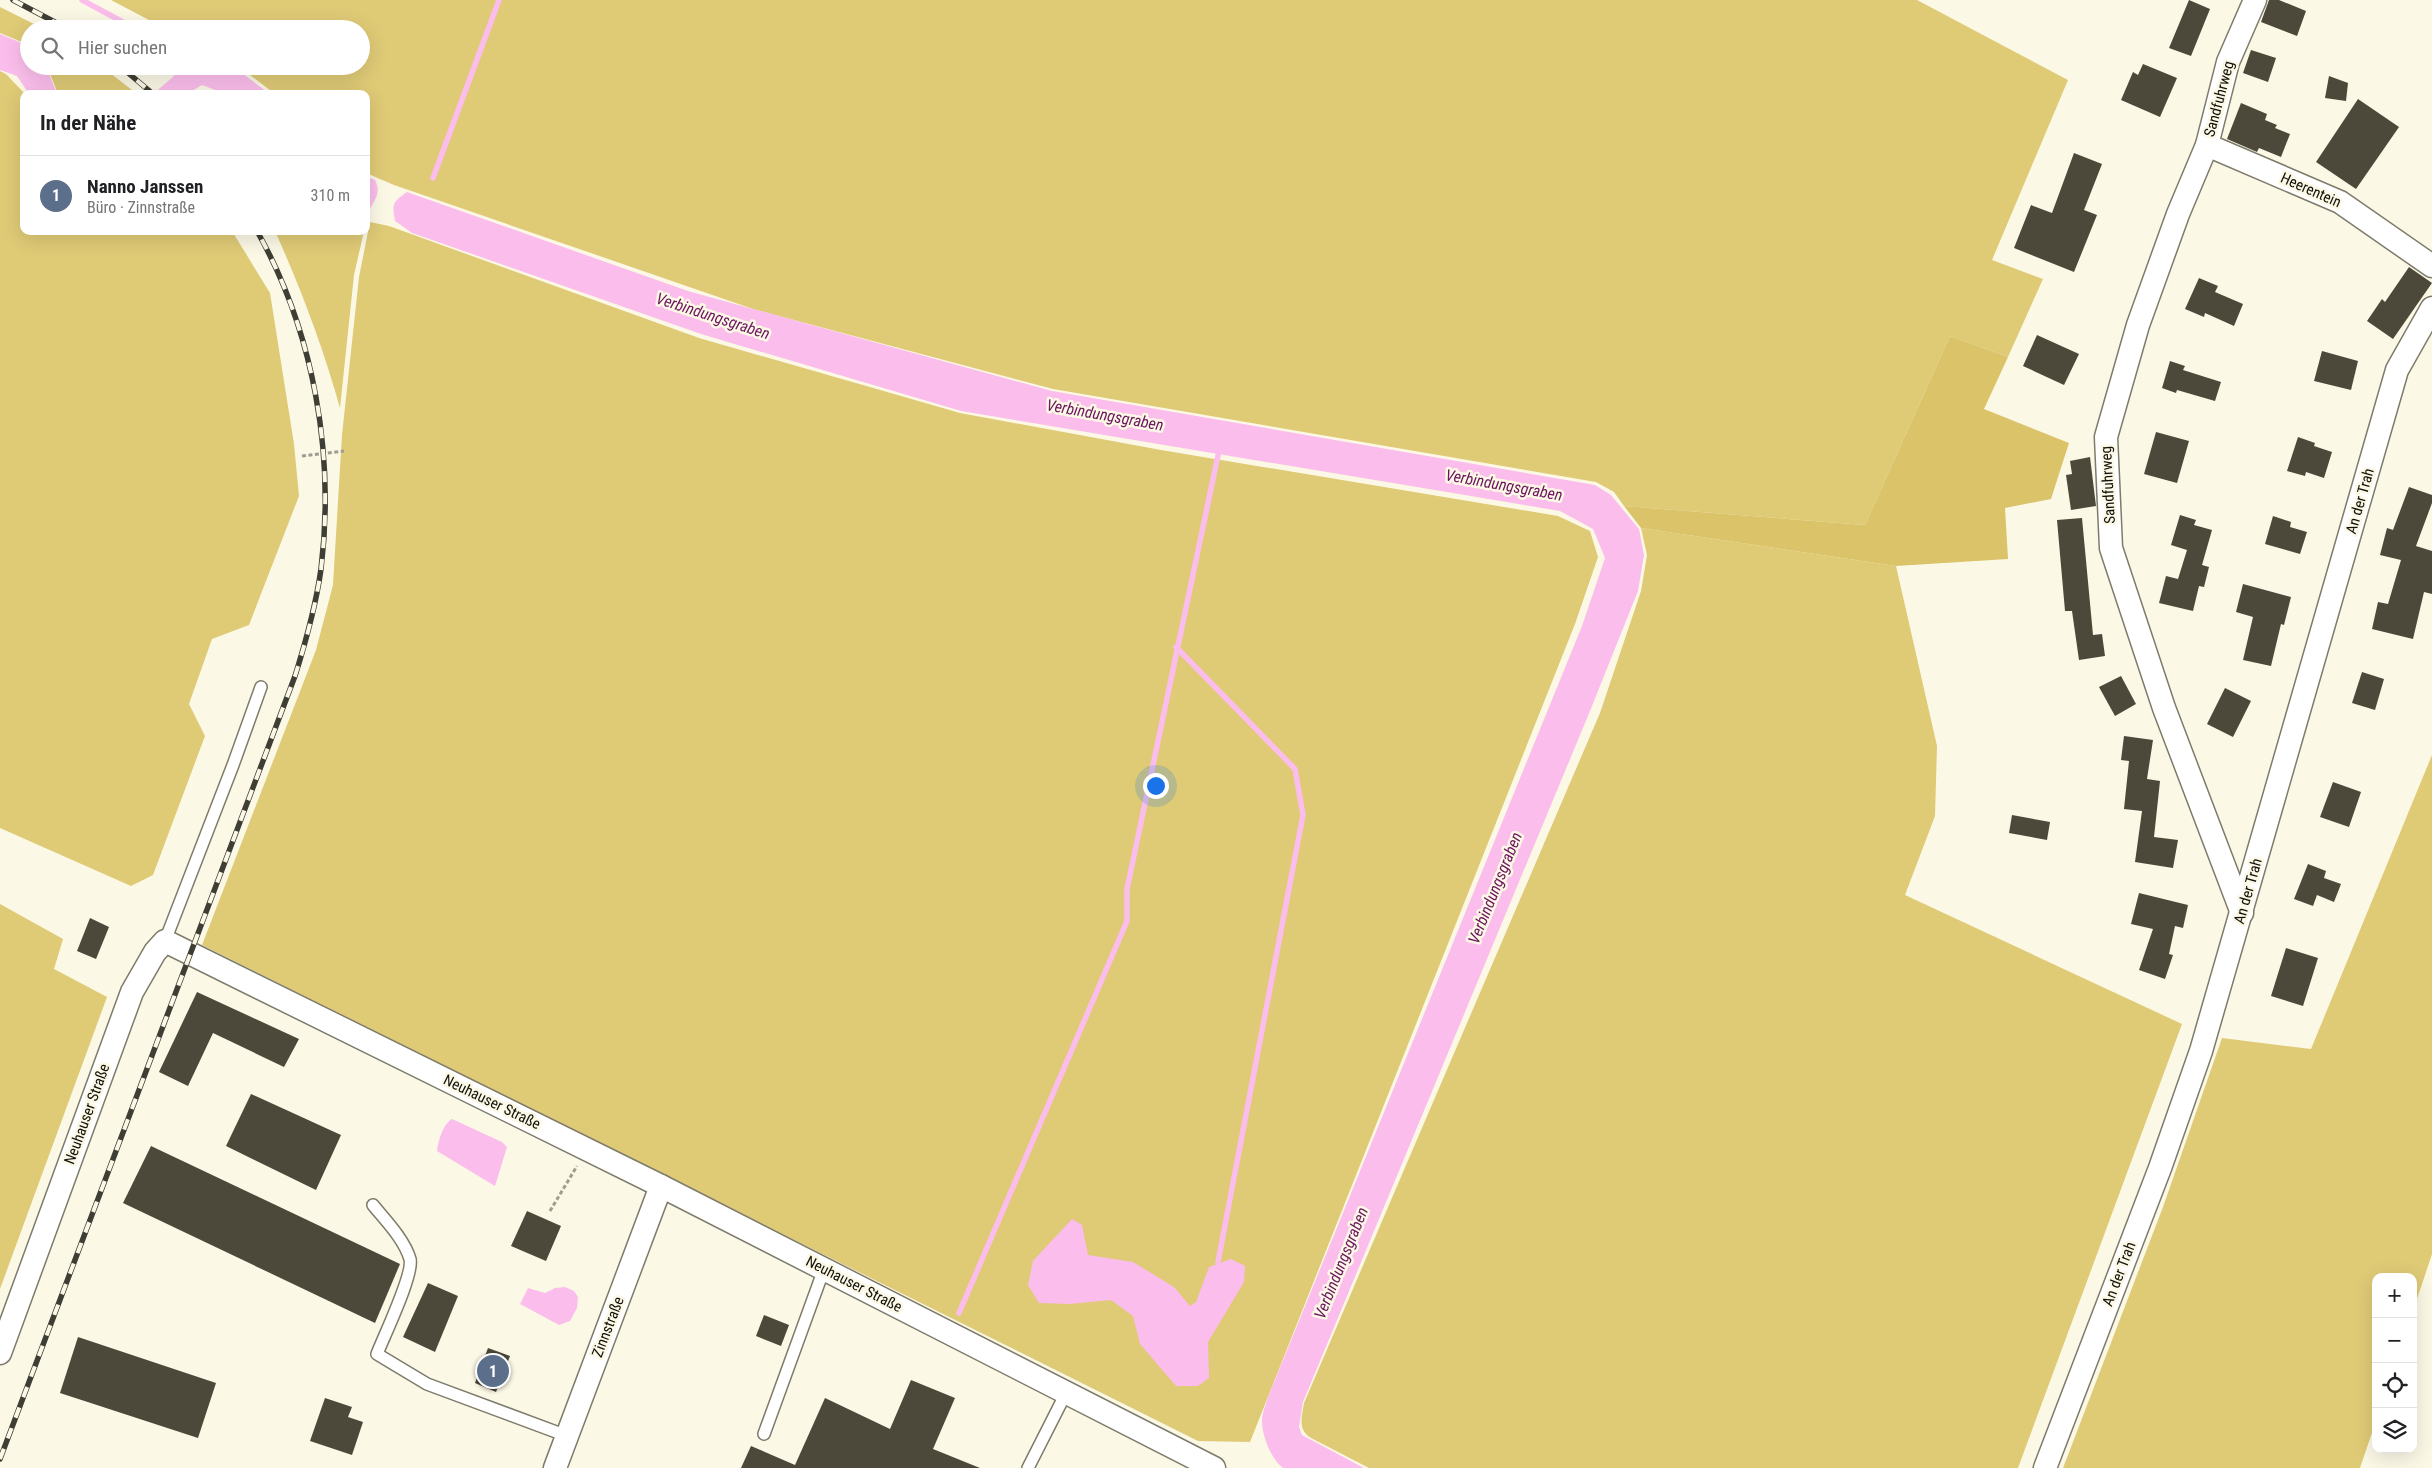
<!DOCTYPE html>
<html lang="de">
<head>
<meta charset="utf-8">
<style>
  body { margin:0; font-family:"Roboto Condensed",sans-serif; background:#f6f6f6; color:#202124 }
  .controls { position:absolute; right:15px; bottom:15px; display:grid; overflow:hidden; border-radius:10px; box-shadow:0 5px 20px #0002 }
  .controls button { width:45px; height:45px; display:grid; place-items:center; padding:0; border:0; border-bottom:1px solid #e0e0e0; background:#fff; color:#202124; font:25px sans-serif }
  .you { position:absolute; left:1155px; top:785px; width:18px; height:18px; margin:-12px; border:4px solid #fff; border-radius:50%; background:#1a73e8; box-shadow:0 0 0 8px #1a73e833 }
  .badge { display:grid; place-items:center; width:32px; height:32px; border-radius:50%; background:#111827; color:#fff; font-size:16px; font-weight:700 }
  .pin { position:absolute; translate:-50% -50%; border:2px solid #fff; box-shadow:0 1px 5px #0006 }
  .list { margin:0; padding:0; list-style:none }
  h2 { display:flex; justify-content:space-between; align-items:center; height:65px; margin:0; padding:0 20px; font-size:21px }
  h2 small { font-size:16px; font-weight:400; color:#757577 }
  .list li { display:grid; grid-template-columns:32px 1fr auto; gap:15px; align-items:center; box-sizing:border-box; height:80px; padding:0 20px; border-top:1px solid #e0e0e0 }
  .list b { display:block; font-size:19px; white-space:nowrap }
  .list p { margin:0; font-size:16px; white-space:nowrap; color:#757577 }
  .list em { font-size:16px; font-style:normal; color:#757577 }
  .icon { flex:none; width:28px; height:28px; fill:none; stroke:currentColor; stroke-width:2; stroke-linecap:round; stroke-linejoin:round }
  .map { position:relative; flex:none; width:2432px; height:1468px; overflow:hidden }
  .search { position:absolute; background:#fff; box-shadow:0 5px 20px #0002; left:20px; top:20px; width:350px; height:55px; display:flex; align-items:center; gap:12px; box-sizing:border-box; padding:0 18px; border-radius:28px; color:#757577; font-size:19px }
  .panel { position:absolute; background:#fff; box-shadow:0 5px 20px #0002; left:20px; top:90px; width:350px; height:145px; border-radius:10px }
  .map>svg:first-child { display:block }
  .green { fill:#dfca76 }
  .forest { fill:#dac369 }
  .water { fill:#fbbeec }
  .lines { fill:none; stroke-linecap:round; stroke-linejoin:round }
  .stream { stroke:#fbbeec; stroke-width:5.5 }
  .building { fill:#4c493b }
  .service-casing { stroke:#7e7b6b; stroke-width:14 }
  .minor-casing { stroke:#7e7b6b; stroke-width:25 }
  .path { stroke:#9f9d8f; stroke-width:3; stroke-dasharray:4 2.5; stroke-linecap:butt }
  .service { stroke:#fff; stroke-width:11 }
  .minor { stroke:#fff; stroke-width:22 }
  .rail-casing { stroke:#3f3e35; stroke-width:5.5 }
  .rail { stroke:#fcf8e6; stroke-width:4; stroke-dasharray:11; stroke-linecap:butt }
  .labels { text-anchor:middle; dominant-baseline:central; stroke-width:5; stroke-linejoin:round; paint-order:stroke }
  .street-label { font-size:15px; fill:#11100a; stroke:#fcf8e6 }
  .water-label { font-size:16px; font-style:italic; fill:#6a155e; stroke:#fcf8e6 }
</style>
</head>
<body>
<div class="map">
<svg width="2432" height="1468" viewBox="0 0 2432 1468">
  <rect width="100%" height="100%" fill="#fcf8e6"/>
  <g class="green">
    <path d="M 111,0 L 1917,0 L 2068,80 L 1992,260 L 2043,279 L 2008,357 L 1950,336 L 1865,525 L 1624,506 L 1614,492 L 1596,482 L 1053,389 L 753,309 L 394,185 L 366,173 L 366,94 L 275,94 L 238,66 L 361,66 L 361,29 L 166,29 Z"/>
    <path d="M 0,7 L 44,29 L 29,29 L 29,45 L 0,33 Z"/>
    <path d="M 47,66 L 101,66 L 132,90 L 134,94 L 58,94 Z"/>
    <path d="M 0,71 L 6,74 L 25,94 L 24,231 L 232,231 L 270,293 L 294,444 L 299,496 L 249,625 L 212,639 L 189,704 L 205,736 L 153,875 L 131,886 L 0,828 Z"/>
    <path d="M 370,222 L 389,226 L 699,338 L 960,413 L 1161,450 L 1558,516 L 1590,531 L 1598,557 L 1575,624 L 1250,1442 L 1198,1441 L 202,945 L 316,650 L 333,585 L 342,435 L 359,277 Z"/>
    <path d="M 275,231 L 364,231 L 354,275 L 340,408 C 323,347 301,289 275,231 Z"/>
    <path d="M 1641,528 L 1896,566 L 1937,746 L 1935,816 L 1905,895 L 2182,1024 L 2018,1468 L 1369,1468 L 1311,1438 C 1297,1429 1302,1417 1304,1403 L 1600,713 L 1641,591 L 1647,555 Z"/>
    <path d="M 2432,755 L 2432,1254 L 2413,1311 L 2413,1277 L 2376,1277 L 2376,1421 L 2360,1468 L 2063,1468 L 2163,1207 L 2222,1038 L 2311,1049 Z"/>
    <path d="M 0,904 L 63,939 L 54,969 L 107,997 L 0,1289 Z"/>
  </g>
  <path class="forest" d="M 1950,336 L 2008,357 L 1984,409 L 2069,443 L 2051,499 L 2005,508 L 2008,559 L 1896,566 L 1641,528 L 1624,506 L 1865,525 Z"/>
  <g class="water">
    <path d="M 0,34 L 29,46 L 29,66 L 46,66 L 57,94 L 29,94 L 17,76 L 0,70 Z"/>
    <path d="M 172,66 L 239,71 L 270,94 L 226,94 L 202,85 L 187,94 L 153,94 L 174,76 Z"/>
    <path d="M 366,176 L 375,180 C 381,192 376,199 369,210 L 366,210 Z"/>
    <path d="M 407,192 L 688,291 L 1052,391 L 1595,485 L 1611,495 L 1639,529 L 1644,555 L 1638,591 L 1590,711 L 1303,1402 L 1299,1427 L 1302,1435 L 1364,1468 L 1283,1468 C 1271,1459 1262,1436 1262,1421 C 1262,1413 1266,1404 1268,1397 L 1582,626 L 1605,558 L 1593,529 L 1560,511 L 961,411 L 701,334 L 412,233 L 395,221 C 392,203 392,203 407,192 Z"/>
    <path d="M 452,1119 L 502,1142 L 507,1147 L 495,1186 L 437,1151 C 438,1141 443,1124 452,1119 Z"/>
    <path d="M 1072,1219 L 1082,1225 L 1088,1255 L 1133,1262 L 1174,1287 L 1190,1306 L 1196,1302 L 1209,1267 L 1231,1259 L 1245,1266 L 1244,1282 L 1208,1342 L 1209,1378 L 1198,1386 L 1176,1386 L 1140,1344 L 1133,1316 L 1111,1300 L 1070,1304 L 1039,1303 L 1028,1285 L 1033,1261 Z"/>
    <path d="M 565,1287 L 574,1291 L 578,1297 L 577,1308 L 570,1321 L 559,1325 L 520,1304 L 528,1288 L 545,1293 L 555,1288 Z"/>
  </g>
  <g class="lines">
    <g class="stream">
      <path d="M 82,0 L 136,29"/>
      <path d="M 433,178 L 499,0"/>
      <path d="M 1176,647 L 1295,769 L 1303,815 L 1218,1262"/>
      <path d="M 959,1313 L 1127,921 L 1127,889 L 1220,446"/>
    </g>
  </g>
  <g class="building">
    <path d="M 2189,0 L 2210,9 L 2191,56 L 2169,48 Z"/>
    <path d="M 2269,0 L 2279,0 L 2306,11 L 2297,36 L 2261,22 Z"/>
    <path d="M 2251,50 L 2276,58 L 2268,82 L 2243,73 Z"/>
    <path d="M 2143,64 L 2177,78 L 2160,117 L 2121,100 L 2133,72 L 2138,75 Z"/>
    <path d="M 2329,76 L 2348,83 L 2346,101 L 2325,98 Z"/>
    <path d="M 2358,99 L 2399,127 L 2356,189 L 2316,162 Z"/>
    <path d="M 2241,103 L 2267,114 L 2265,120 L 2277,125 L 2275,128 L 2290,134 L 2281,157 L 2259,148 L 2257,152 L 2227,139 Z"/>
    <path d="M 2074,153 L 2102,164 L 2084,210 L 2097,215 L 2074,272 L 2014,248 L 2031,205 L 2052,213 Z"/>
    <path d="M 2409,267 L 2432,283 L 2393,339 L 2367,321 L 2382,299 L 2385,302 Z"/>
    <path d="M 2199,278 L 2218,286 L 2215,292 L 2243,304 L 2234,326 L 2205,313 L 2204,317 L 2185,309 Z"/>
    <path d="M 2037,335 L 2079,354 L 2064,385 L 2023,366 Z"/>
    <path d="M 2322,351 L 2358,361 L 2351,390 L 2314,381 Z"/>
    <path d="M 2170,361 L 2185,366 L 2183,370 L 2221,382 L 2215,401 L 2177,390 L 2176,393 L 2162,388 Z"/>
    <path d="M 2156,432 L 2189,441 L 2177,483 L 2144,474 Z"/>
    <path d="M 2298,437 L 2315,443 L 2314,446 L 2332,452 L 2324,478 L 2306,472 L 2305,476 L 2287,471 Z"/>
    <path d="M 2090,457 L 2096,506 L 2071,510 L 2066,475 L 2072,474 L 2070,461 Z"/>
    <path d="M 2409,487 L 2432,495 L 2432,503 L 2416,546 L 2432,551 L 2432,594 L 2424,592 L 2413,639 L 2372,629 L 2378,602 L 2388,604 L 2401,560 L 2380,555 L 2387,528 L 2393,530 Z"/>
    <path d="M 2180,515 L 2196,520 L 2194,525 L 2212,530 L 2202,565 L 2209,567 L 2204,587 L 2199,586 L 2193,611 L 2159,603 L 2166,576 L 2178,579 L 2187,550 L 2171,545 Z"/>
    <path d="M 2273,516 L 2291,522 L 2290,527 L 2307,532 L 2300,554 L 2265,544 Z"/>
    <path d="M 2082,518 L 2093,635 L 2102,634 L 2105,656 L 2079,660 L 2072,611 L 2065,611 L 2057,520 Z"/>
    <path d="M 2243,584 L 2291,597 L 2284,625 L 2281,624 L 2271,666 L 2243,660 L 2253,617 L 2236,612 Z"/>
    <path d="M 2362,672 L 2384,679 L 2375,710 L 2352,703 Z"/>
    <path d="M 2121,676 L 2136,704 L 2115,716 L 2099,687 Z"/>
    <path d="M 2225,688 L 2251,701 L 2233,737 L 2207,724 Z"/>
    <path d="M 2124,736 L 2153,740 L 2147,779 L 2160,781 L 2154,837 L 2178,840 L 2173,868 L 2135,862 L 2142,811 L 2124,809 L 2129,761 L 2121,760 Z"/>
    <path d="M 2333,782 L 2361,792 L 2349,827 L 2320,817 Z"/>
    <path d="M 2012,815 L 2050,822 L 2047,840 L 2009,833 Z"/>
    <path d="M 2308,864 L 2326,871 L 2324,878 L 2341,884 L 2334,902 L 2317,895 L 2313,906 L 2294,899 Z"/>
    <path d="M 2139,893 L 2188,905 L 2183,928 L 2175,926 L 2169,954 L 2173,955 L 2165,979 L 2139,970 L 2153,929 L 2131,924 Z"/>
    <path d="M 90,918 L 109,927 L 96,959 L 77,951 Z"/>
    <path d="M 2286,948 L 2318,958 L 2303,1006 L 2271,996 Z"/>
    <path d="M 197,992 L 299,1039 L 284,1067 L 213,1033 L 188,1086 L 159,1072 Z"/>
    <path d="M 251,1094 L 341,1135 L 316,1190 L 226,1146 Z"/>
    <path d="M 151,1146 L 400,1264 L 375,1323 L 123,1203 Z"/>
    <path d="M 527,1211 L 561,1226 L 546,1261 L 511,1246 Z"/>
    <path d="M 428,1283 L 458,1296 L 435,1352 L 403,1337 Z"/>
    <path d="M 764,1315 L 789,1325 L 781,1346 L 756,1336 Z"/>
    <path d="M 78,1337 L 216,1383 L 198,1438 L 60,1393 Z"/>
    <path d="M 488,1348 L 510,1356 L 496,1392 L 475,1383 Z"/>
    <path d="M 911,1380 L 955,1398 L 933,1449 L 980,1468 L 741,1468 L 751,1446 L 795,1465 L 825,1398 L 890,1429 Z"/>
    <path d="M 325,1398 L 352,1407 L 348,1417 L 363,1422 L 352,1455 L 310,1441 Z"/>
  </g>
  <g class="lines">
    <g class="service-casing">
      <g id="service">
        <path d="M 165,941 L 233,765 L 261,687"/>
        <path d="M 373,1205 C 386,1221 404,1239 410,1259 C 414,1274 384,1336 377,1354 L 427,1384 L 567,1436"/>
        <path d="M 764,1434 L 824,1269"/>
        <path d="M 1028,1468 L 1066,1393"/>
      </g>
    </g>
    <g class="minor-casing">
      <g id="minor">
        <path d="M 2207,145 L 2340,202 L 2432,266"/>
        <path d="M 2242,913 L 2164,708 L 2111,548 L 2106,437 L 2138,325 L 2178,214 L 2207,145 L 2228,62 L 2255,0"/>
        <path d="M 0,1353 L 132,992 L 155,952 L 165,941 L 661,1186 L 1214,1468"/>
        <path d="M 555,1468 L 661,1186"/>
        <path d="M 2045,1468 L 2160,1168 L 2201,1051 L 2397,370 L 2432,308"/>
      </g>
    </g>
    <g class="path">
      <path d="M 302,456 L 344,451"/>
      <path d="M 550,1211 L 577,1166"/>
    </g>
    <use href="#service" class="service"/>
    <use href="#minor" class="minor"/>
    <g class="rail-casing">
      <g id="rail">
        <path d="M 13,0 L 68,29"/>
        <path d="M 120,66 L 153,94"/>
        <path d="M 0,1459 L 295,676 C 306,641 316,605 321,569 C 335,455 314,332 257,231"/>
      </g>
    </g>
    <use href="#rail" class="rail"/>
  </g>
  <g class="labels">
    <g class="street-label">
      <text transform="translate(2219 99) rotate(-75)">Sandfuhrweg</text>
      <text transform="translate(2311 190) rotate(24)">Heerentein</text>
      <text transform="translate(2108 485) rotate(-93)">Sandfuhrweg</text>
      <text transform="translate(2360 501) rotate(-74)">An der Trah</text>
      <text transform="translate(2248 891) rotate(-74)">An der Trah</text>
      <text transform="translate(492 1102) rotate(26)">Neuhauser Straße</text>
      <text transform="translate(87 1114) rotate(-70)">Neuhauser Straße</text>
      <text transform="translate(2119 1274) rotate(-69)">An der Trah</text>
      <text transform="translate(854 1284) rotate(27)">Neuhauser Straße</text>
      <text transform="translate(608 1327) rotate(-69)">Zinnstraße</text>
    </g>
    <g class="water-label">
      <text transform="translate(713 316) rotate(18)">Verbindungsgraben</text>
      <text transform="translate(1105 415) rotate(10)">Verbindungsgraben</text>
      <text transform="translate(1504 485) rotate(10)">Verbindungsgraben</text>
      <text transform="translate(1495 888) rotate(-68)">Verbindungsgraben</text>
      <text transform="translate(1341 1263) rotate(-68)">Verbindungsgraben</text>
    </g>
  </g>
</svg>
<div class="controls">
<button>+</button>
<button>−</button>
<button><svg class="icon" aria-label="locate" viewBox="0 0 24 24"><circle cx="12" cy="12" r="6"/><path d="M12 2v4M12 18v4M2 12h4M18 12h4"/></svg></button>
<button><svg class="icon" aria-label="layers" viewBox="0 0 24 24"><path d="M12 4l9 5-9 5-9-5zM3 14l9 5 9-5"/></svg></button>
</div>
<div class="you"></div>
<div class="pin badge" style="left:493px;top:1371px;background:#5c6f8a">1</div>
<div class="search"><svg class="icon" aria-label="search" viewBox="0 0 24 24"><circle cx="10" cy="10" r="6"/><path d="M15 15l6 6"/></svg>Hier suchen</div>
<section class="panel">
<h2>In der Nähe<small></small></h2>
<ul class="list">
<li><span class="badge" style="background:#5c6f8a">1</span><div><b>Nanno Janssen</b><p>Büro · Zinnstraße</p></div><em>310 m</em></li>
</ul>
</section>
</div>
</body>
</html>
